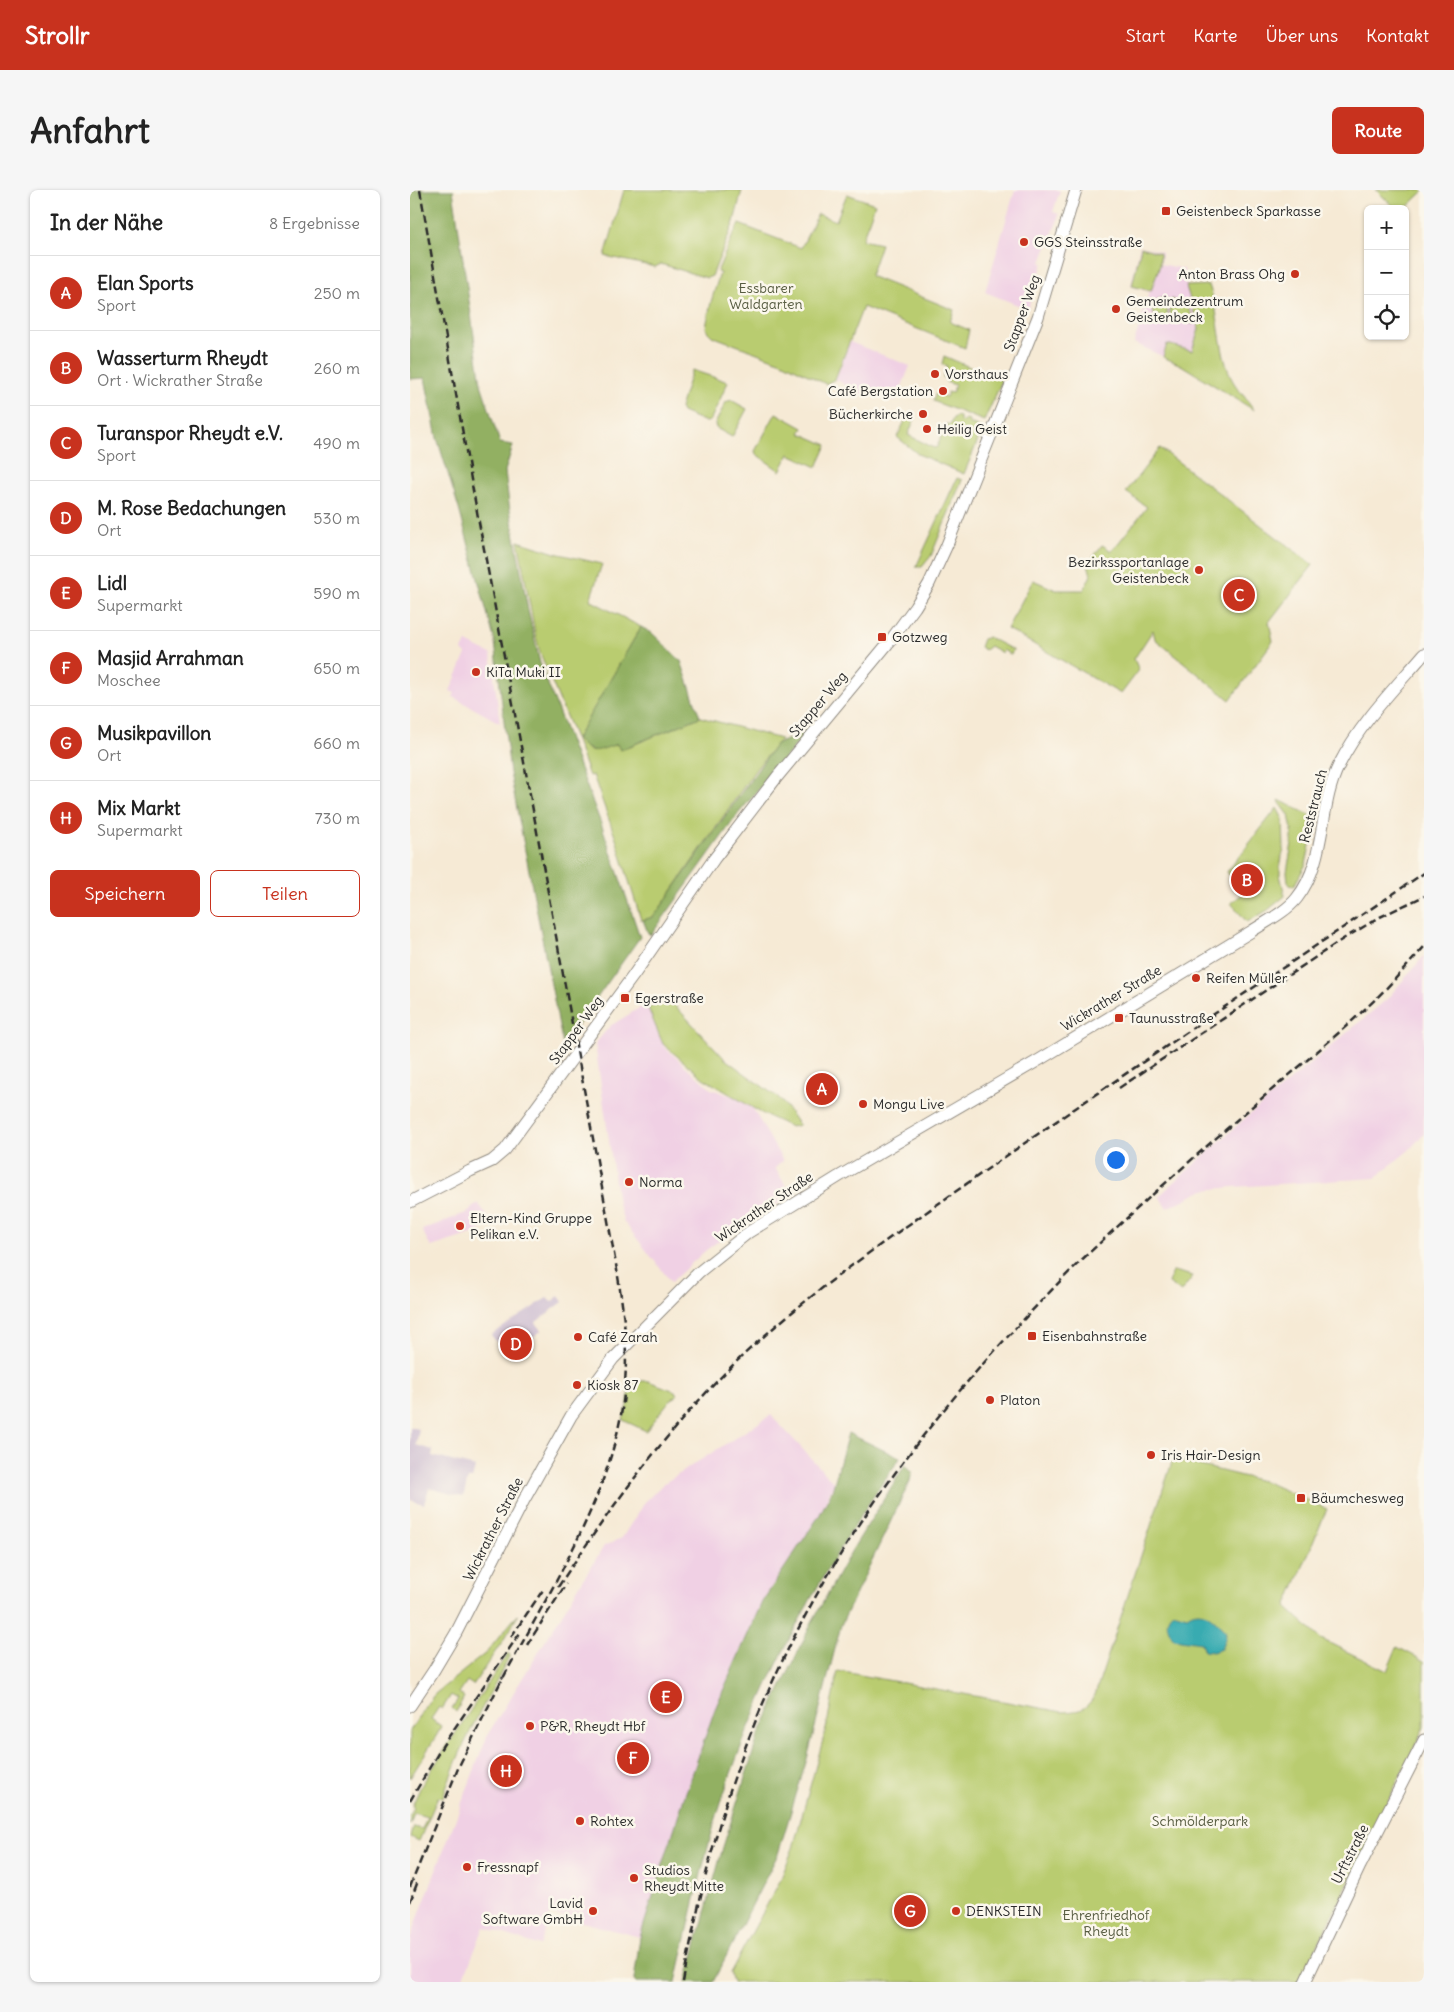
<!DOCTYPE html>
<html lang="de">
<head>
<meta charset="utf-8">
<style>
  body { margin:0; font-family:Delius,sans-serif; background:#f6f6f6; color:#222 }
  .controls { position:absolute; right:15px; top:15px; display:grid; overflow:hidden; border-radius:8px; box-shadow:0 1px 4px #0004 }
  .controls button { width:45px; height:45px; display:grid; place-items:center; padding:0; border:0; border-bottom:1px solid #e0e0e0; background:#fff; color:#222; font:25px sans-serif }
  .you { position:absolute; left:705px; top:969px; width:18px; height:18px; margin:-12px; border:4px solid #fff; border-radius:50%; background:#1a73e8; box-shadow:0 0 0 8px #1a73e833 }
  .badge { display:grid; place-items:center; width:32px; height:32px; border-radius:50%; background:#c8321e; color:#fff; font-size:16px; font-weight:700 }
  .pin { position:absolute; translate:-50% -50%; border:2px solid #fff; box-shadow:0 1px 5px #0006 }
  .list { margin:0; padding:0; list-style:none }
  h2 { display:flex; justify-content:space-between; align-items:center; height:65px; margin:0; padding:0 20px; font-size:21px }
  h2 small { font-size:16px; font-weight:400; color:#767676 }
  .list li { display:grid; grid-template-columns:32px 1fr auto; gap:15px; align-items:center; box-sizing:border-box; height:75px; padding:0 20px; border-top:1px solid #e0e0e0 }
  .list b { display:block; font-size:19px; white-space:nowrap }
  .list p { margin:0; font-size:16px; white-space:nowrap; color:#767676 }
  .list em { font-size:16px; font-style:normal; color:#767676 }
  .actions { display:flex; gap:10px; padding:15px 20px }
  .actions a { flex:1; padding:11px 0; border:1px solid #c8321e; border-radius:8px; text-align:center; font-size:18px; color:#c8321e }
  .actions .main { background:#c8321e; color:#fff }
  .icon { flex:none; width:28px; height:28px; fill:none; stroke:currentColor; stroke-width:2; stroke-linecap:round; stroke-linejoin:round }
  .map { position:relative; flex:none; width:1014px; height:1792px; overflow:hidden; border-radius:8px }
  header { display:flex; align-items:center; gap:30px; box-sizing:border-box; height:70px; padding:0 25px; background:#c8321e; color:#fff }
  header strong { font-size:24px }
  nav { display:flex; gap:28px; margin-inline-start:auto; font-size:18px }
  .intro { display:flex; align-items:center; justify-content:space-between; box-sizing:border-box; height:120px; padding:0 30px }
  h1 { margin:0; font-size:35px }
  .button { padding:12px 22px; border-radius:8px; background:#c8321e; color:#fff; font-size:18px; font-weight:700 }
  main { display:flex; gap:30px; padding:0 30px }
  aside { flex:1; background:#fff; border-radius:8px; box-shadow:0 1px 4px #0004 }
  .map>svg:first-child { display:block }
  .built { fill:#f0d0e4 }
  .industrial { fill:#cebed1 }
  .green { fill:#b9cc70; stroke:#727c4e }
  .forest { fill:#92b062; stroke:#5e6e46 }
  .water { fill:#39abb1; stroke:#326b6e }
  .lines { fill:none; stroke-linecap:round; stroke-linejoin:round }
  .secondary-casing { stroke:#908a80; stroke-width:13 }
  .secondary { stroke:#fff; stroke-width:11 }
  .rail { stroke:#2b2b2b; stroke-width:2.5; stroke-dasharray:8 4; stroke-linecap:butt }
  .poi-dot { fill:#c8321e; stroke:#fbf7ec; stroke-width:2 }
  .labels { text-anchor:middle; dominant-baseline:central; stroke-width:5; stroke-linejoin:round; paint-order:stroke }
  .poi-label { font-size:14px; fill:#2b2b2b; stroke:#fbf7ec; text-anchor:start }
  .park-label { font-size:14px; fill:#565b40; stroke:#fbf7ec }
  .street-label { font-size:14px; fill:#2b2b2b; stroke:#fbf7ec }
</style>
</head>
<body>
<header>
<strong>Strollr</strong>
<nav><a>Start</a><a>Karte</a><a>Über uns</a><a>Kontakt</a></nav>
</header>
<div class="intro"><h1>Anfahrt</h1><a class="button">Route</a></div>
<main>
<aside>
<h2>In der Nähe<small>8 Ergebnisse</small></h2>
<ul class="list">
<li><span class="badge">A</span><div><b>Elan Sports</b><p>Sport</p></div><em>250 m</em></li>
<li><span class="badge">B</span><div><b>Wasserturm Rheydt</b><p>Ort · Wickrather Straße</p></div><em>260 m</em></li>
<li><span class="badge">C</span><div><b>Turanspor Rheydt e.V.</b><p>Sport</p></div><em>490 m</em></li>
<li><span class="badge">D</span><div><b>M. Rose Bedachungen</b><p>Ort</p></div><em>530 m</em></li>
<li><span class="badge">E</span><div><b>Lidl</b><p>Supermarkt</p></div><em>590 m</em></li>
<li><span class="badge">F</span><div><b>Masjid Arrahman</b><p>Moschee</p></div><em>650 m</em></li>
<li><span class="badge">G</span><div><b>Musikpavillon</b><p>Ort</p></div><em>660 m</em></li>
<li><span class="badge">H</span><div><b>Mix Markt</b><p>Supermarkt</p></div><em>730 m</em></li>
</ul>
<div class="actions"><a class="main">Speichern</a><a>Teilen</a></div>
</aside>
<div class="map">
<svg width="1014" height="1792" viewBox="0 0 1014 1792">
  <rect width="100%" height="100%" fill="#fbf7ec"/>
  <filter id="ink" filterUnits="userSpaceOnUse"><feTurbulence type="fractalNoise" baseFrequency=".02" numOctaves="2"/><feDisplacementMap in="SourceGraphic" scale="10" xChannelSelector="R" yChannelSelector="G"/><feConvolveMatrix kernelMatrix="1 2 1 2 8 2 1 2 1" color-interpolation-filters="sRGB"/></filter>
  <filter id="wash" filterUnits="userSpaceOnUse"><feTurbulence type="fractalNoise" baseFrequency=".0096" numOctaves="4" result="noise"/><feDisplacementMap in="SourceGraphic" scale="20" xChannelSelector="R" yChannelSelector="G"/><feGaussianBlur stdDeviation="1.12" result="paint"/><feColorMatrix in="noise" values="0 0 0 0 0 0 0 0 0 0 0 0 0 0 0 0 0 1.4 0 .05"/><feComposite in="paint" operator="in"/></filter>
  <g filter="url(#wash)">
    <rect width="100%" height="100%" fill="#f6ead5"/>
    <g class="built">
      <path d="M 605,0 L 650,0 L 643,22 L 649,24 L 647,32 L 631,72 L 633,73 L 618,119 L 575,102 Z"/>
      <path d="M 730,56 L 752,62 L 751,74 L 774,79 L 775,94 L 785,97 L 797,95 L 786,166 L 769,174 L 724,153 L 739,102 L 721,96 Z"/>
      <path d="M 440,152 L 500,176 L 486,211 L 455,198 L 451,206 L 426,189 Z"/>
      <path d="M 56,452 L 81,464 L 90,533 L 43,507 L 45,503 L 40,501 L 56,464 L 52,460 Z"/>
      <path d="M 1014,766 L 1014,944 L 999,960 L 965,988 L 823,997 L 794,1000 L 757,1018 L 749,1006 L 831,932 L 977,809 Z"/>
      <path d="M 236,814 L 254,857 L 301,899 L 339,912 L 373,971 L 365,978 L 382,1006 L 331,1034 L 295,1061 L 261,1092 L 214,1032 L 208,1013 L 185,854 L 200,836 Z"/>
      <path d="M 68,1013 L 82,1032 L 68,1042 L 21,1057 L 12,1040 L 56,1023 Z"/>
      <path d="M 361,1225 L 424,1293 L 409,1326 L 352,1411 L 305,1519 L 275,1605 L 230,1747 L 141,1724 L 130,1756 L 74,1737 L 52,1792 L 0,1792 L 0,1749 L 78,1544 L 194,1356 L 212,1348 L 234,1313 L 253,1294 Z"/>
    </g>
    <g class="industrial">
      <path d="M 149,1106 L 153,1112 L 126,1132 L 131,1141 L 97,1165 L 81,1145 L 137,1108 L 141,1112 Z"/>
      <path d="M 0,1237 L 9,1239 L 6,1255 L 23,1260 L 22,1266 L 65,1277 L 62,1289 L 58,1289 L 53,1307 L 19,1298 L 14,1314 L 0,1310 Z"/>
    </g>
    <g class="green">
      <path d="M 214,0 L 332,0 L 324,32 L 302,86 L 297,88 L 251,74 L 245,77 L 195,66 Z"/>
      <path d="M 966,0 L 1014,0 L 1014,1 L 995,19 L 986,19 Z"/>
      <path d="M 437,4 L 465,14 L 452,50 L 471,54 L 460,86 L 544,120 L 540,132 L 559,140 L 555,158 L 453,117 L 425,189 L 416,194 L 374,173 L 302,146 L 297,141 L 296,137 L 301,112 L 310,83 L 307,82 L 323,45 L 329,34 L 391,58 L 408,24 L 426,31 Z"/>
      <path d="M 731,57 L 750,63 L 750,75 L 741,101 L 722,96 Z"/>
      <path d="M 799,95 C 810,123 808,157 820,185 C 825,198 837,208 844,220 L 771,175 L 753,167 L 757,154 L 782,161 L 789,139 L 776,96 Z"/>
      <path d="M 754,108 L 758,110 L 757,128 L 744,125 C 739,115 744,109 754,108 Z"/>
      <path d="M 762,109 L 778,117 L 784,131 L 784,134 L 760,129 L 760,111 Z"/>
      <path d="M 534,166 L 592,191 L 574,231 L 523,211 L 526,203 L 536,207 L 538,202 L 542,203 L 545,195 L 536,192 L 537,189 L 533,187 L 537,176 L 532,174 Z"/>
      <path d="M 282,180 L 318,192 L 300,231 L 296,232 L 272,222 L 270,218 Z"/>
      <path d="M 321,210 L 337,219 L 322,247 L 306,238 L 305,234 L 316,212 Z"/>
      <path d="M 366,223 L 393,238 L 390,243 L 417,255 L 407,277 L 379,264 L 370,281 L 346,264 L 345,261 Z"/>
      <path d="M 498,225 L 505,228 L 498,245 L 524,258 L 527,257 L 536,234 L 540,235 L 543,228 L 547,226 L 550,227 L 550,231 L 553,232 L 556,229 L 559,230 L 559,233 L 573,238 L 554,284 L 508,264 L 487,247 Z"/>
      <path d="M 750,258 L 903,375 L 859,432 L 863,451 L 820,510 L 745,449 L 743,440 L 724,469 L 729,480 L 711,504 L 597,439 L 623,390 L 646,400 L 674,400 L 681,385 L 678,374 L 692,355 L 702,361 L 737,317 L 716,302 Z"/>
      <path d="M 547,288 L 552,290 L 521,366 L 512,377 L 506,377 Z"/>
      <path d="M 108,351 L 145,363 L 192,374 L 180,410 L 231,437 L 166,549 L 180,561 L 208,554 L 211,560 L 290,527 L 371,549 L 346,579 L 248,721 C 243,727 238,730 231,730 L 207,652 L 183,585 L 179,586 L 165,548 L 130,463 L 125,443 Z"/>
      <path d="M 578,447 L 603,460 L 601,465 L 593,460 L 592,463 L 580,456 L 575,460 L 570,457 L 573,449 Z"/>
      <path d="M 869,610 L 906,628 L 896,674 L 884,696 L 880,695 L 878,692 L 877,682 L 882,653 L 882,640 L 879,625 L 870,613 Z"/>
      <path d="M 867,618 L 873,629 L 874,660 L 870,672 L 870,685 L 875,706 L 858,720 L 837,732 L 821,713 L 834,703 L 817,682 Z"/>
      <path d="M 257,807 L 315,869 L 371,910 L 389,935 L 381,937 L 353,924 L 293,888 L 253,854 L 238,818 Z"/>
      <path d="M 763,1081 L 783,1086 L 771,1102 L 759,1093 Z"/>
      <path d="M 220,1191 L 238,1191 L 265,1201 L 267,1205 L 260,1210 L 236,1241 L 213,1230 L 218,1212 Z"/>
      <path d="M 763,1269 L 856,1292 L 917,1319 L 876,1417 L 911,1449 L 977,1481 L 987,1457 L 1014,1471 L 1014,1537 L 890,1792 L 323,1792 L 320,1783 L 370,1691 L 383,1658 L 416,1539 L 428,1481 L 652,1522 C 670,1521 675,1521 685,1505 Z"/>
      <path d="M 108,1424 L 100,1440 L 63,1495 L 57,1491 L 49,1503 L 54,1507 L 46,1522 L 42,1518 L 48,1509 L 41,1505 L 32,1519 L 29,1517 L 21,1529 L 31,1536 L 28,1543 L 0,1588 L 0,1541 L 16,1515 L 25,1504 L 77,1462 Z"/>
      <path d="M 98,1463 L 100,1465 C 76,1512 48,1558 33,1608 L 28,1607 L 9,1651 L 1,1647 L 4,1637 L 12,1639 L 17,1627 L 4,1623 L 0,1635 L 0,1625 L 4,1618 L 2,1616 L 11,1596 Z"/>
    </g>
    <g class="forest">
      <path d="M 0,0 L 43,0 L 71,194 L 90,253 L 103,255 L 95,281 L 99,314 L 118,420 L 130,473 L 193,639 L 230,747 L 153,856 L 100,583 L 85,452 L 49,319 L 27,248 L 15,188 L 0,189 Z"/>
      <path d="M 231,437 L 242,443 L 271,471 L 290,527 L 210,560 L 207,554 C 187,561 182,566 166,549 Z"/>
      <path d="M 391,538 L 395,541 L 393,547 L 328,624 L 241,745 L 238,743 L 233,730 L 243,727 L 248,721 L 366,554 L 382,548 Z"/>
      <path d="M 438,1243 L 490,1268 C 415,1373 353,1487 312,1609 C 293,1668 280,1731 266,1792 L 226,1792 L 224,1790 L 230,1747 L 275,1605 L 305,1519 L 352,1412 L 409,1326 L 422,1301 Z"/>
      <path d="M 495,1275 L 502,1281 L 500,1291 L 431,1435 L 397,1569 L 368,1664 L 303,1792 L 276,1792 L 313,1657 L 348,1547 L 402,1432 L 442,1360 Z"/>
    </g>
    <path class="water" d="M 763,1422 L 777,1426 C 791,1416 803,1427 811,1437 C 815,1441 815,1439 816,1444 C 816,1449 813,1454 811,1459 L 803,1462 L 794,1461 L 791,1453 L 764,1449 C 758,1441 753,1429 763,1422 Z"/>
  </g>
  <g filter="url(#ink)">
    <g class="lines">
      <g class="secondary-casing">
        <g id="secondary">
          <path d="M 0,1012 L 60,981 L 82,971 L 95,960 L 223,786 L 304,669 L 367,587 L 480,451 L 505,417 L 519,394 L 537,355 L 628,127 L 666,0"/>
          <path d="M 0,1516 L 24,1480 L 46,1443 L 114,1310 L 161,1226 L 203,1169 L 289,1082 L 339,1042 L 428,987 L 629,870 L 842,741 C 857,731 876,722 887,708 C 917,670 908,617 929,575 C 950,533 984,499 1014,464"/>
          <path d="M 895,1792 L 950,1676 L 1014,1550"/>
        </g>
      </g>
      <use href="#secondary" class="secondary"/>
      <g class="rail">
        <path d="M 10,0 L 62,295 L 125,631 L 207,1080 C 213,1117 218,1155 215,1193 C 208,1297 139,1401 91,1492"/>
        <path d="M 709,898 L 933,749 L 970,727 L 1014,706"/>
        <path d="M 148,1397 C 200,1318 256,1241 324,1174 C 396,1104 480,1048 562,990 C 711,885 863,785 1014,683"/>
        <path d="M 101,1447 L 133,1400"/>
        <path d="M 117,1455 L 156,1394"/>
        <path d="M 0,1611 L 33,1555 L 110,1443"/>
        <path d="M 0,1697 L 49,1576 L 93,1487"/>
        <path d="M 0,1712 L 8,1691"/>
        <path d="M 273,1792 C 288,1712 306,1634 335,1558 C 393,1405 480,1276 589,1156 C 619,1124 648,1092 680,1062 C 736,1010 793,959 851,909 C 886,879 922,850 955,819 C 976,800 995,778 1014,757"/>
      </g>
    </g>
  </g>
  <g class="poi-dot">
    <rect x="751" y="16" width="10" height="10" rx="2.5"/>
    <circle cx="614" cy="52" r="5"/>
    <circle cx="885" cy="84" r="5"/>
    <circle cx="706" cy="119" r="5"/>
    <circle cx="525" cy="184" r="5"/>
    <circle cx="533" cy="201" r="5"/>
    <circle cx="513" cy="224" r="5"/>
    <circle cx="517" cy="239" r="5"/>
    <circle cx="789" cy="380" r="5"/>
    <rect x="467" y="442" width="10" height="10" rx="2.5"/>
    <circle cx="66" cy="482" r="5"/>
    <circle cx="786" cy="788" r="5"/>
    <rect x="210" y="803" width="10" height="10" rx="2.5"/>
    <rect x="704" y="823" width="10" height="10" rx="2.5"/>
    <circle cx="453" cy="914" r="5"/>
    <circle cx="219" cy="992" r="5"/>
    <circle cx="50" cy="1036" r="5"/>
    <rect x="617" y="1141" width="10" height="10" rx="2.5"/>
    <circle cx="168" cy="1147" r="5"/>
    <circle cx="167" cy="1195" r="5"/>
    <circle cx="580" cy="1210" r="5"/>
    <circle cx="741" cy="1265" r="5"/>
    <rect x="886" y="1303" width="10" height="10" rx="2.5"/>
    <circle cx="120" cy="1536" r="5"/>
    <circle cx="170" cy="1631" r="5"/>
    <circle cx="57" cy="1677" r="5"/>
    <circle cx="224" cy="1688" r="5"/>
    <circle cx="183" cy="1721" r="5"/>
    <circle cx="546" cy="1721" r="5"/>
  </g>
  <g class="labels">
    <g class="poi-label">
      <text x="766" y="21">Geistenbeck Sparkasse</text>
      <text x="624" y="52">GGS Steinsstraße</text>
      <text x="875" y="84" text-anchor="end">Anton Brass Ohg</text>
      <text x="716" y="111">Gemeindezentrum<tspan x="716" dy="16">Geistenbeck</tspan></text>
      <text x="535" y="184">Vorsthaus</text>
      <text x="523" y="201" text-anchor="end">Café Bergstation</text>
      <text x="503" y="224" text-anchor="end">Bücherkirche</text>
      <text x="527" y="239">Heilig Geist</text>
      <text x="779" y="372" text-anchor="end">Bezirkssportanlage<tspan x="779" dy="16">Geistenbeck</tspan></text>
      <text x="482" y="447">Gotzweg</text>
      <text x="76" y="482">KiTa Muki II</text>
      <text x="796" y="788">Reifen Müller</text>
      <text x="225" y="808">Egerstraße</text>
      <text x="719" y="828">Taunusstraße</text>
      <text x="463" y="914">Mongu Live</text>
      <text x="229" y="992">Norma</text>
      <text x="60" y="1028">Eltern-Kind Gruppe<tspan x="60" dy="16">Pelikan e.V.</tspan></text>
      <text x="632" y="1146">Eisenbahnstraße</text>
      <text x="178" y="1147">Café Zarah</text>
      <text x="177" y="1195">Kiosk 87</text>
      <text x="590" y="1210">Platon</text>
      <text x="751" y="1265">Iris Hair-Design</text>
      <text x="901" y="1308">Bäumchesweg</text>
      <text x="130" y="1536">P&amp;R, Rheydt Hbf</text>
      <text x="180" y="1631">Rohtex</text>
      <text x="67" y="1677">Fressnapf</text>
      <text x="234" y="1680">Studios<tspan x="234" dy="16">Rheydt Mitte</tspan></text>
      <text x="173" y="1713" text-anchor="end">Lavid<tspan x="173" dy="16">Software GmbH</tspan></text>
      <text x="556" y="1721">DENKSTEIN</text>
    </g>
    <g class="park-label">
      <text x="356" y="98">Essbarer<tspan x="356" dy="16">Waldgarten</tspan></text>
      <text x="790" y="1631">Schmölderpark</text>
      <text x="696" y="1725">Ehrenfriedhof<tspan x="696" dy="16">Rheydt</tspan></text>
    </g>
    <g class="street-label">
      <text transform="translate(612 123) rotate(-70)">Stapper Weg</text>
      <text transform="translate(408 514) rotate(-50)">Stapper Weg</text>
      <text transform="translate(903 616) rotate(-76)">Reststrauch</text>
      <text transform="translate(701 808) rotate(-31)">Wickrather Straße</text>
      <text transform="translate(166 840) rotate(-54)">Stapper Weg</text>
      <text transform="translate(354 1017) rotate(-34)">Wickrather Straße</text>
      <text transform="translate(83 1339) rotate(-63)">Wickrather Straße</text>
      <text transform="translate(940 1664) rotate(-63)">Urftstraße</text>
    </g>
  </g>
</svg>
<div class="controls">
<button>+</button>
<button>−</button>
<button><svg class="icon" aria-label="locate" viewBox="0 0 24 24"><circle cx="12" cy="12" r="6"/><path d="M12 2v4M12 18v4M2 12h4M18 12h4"/></svg></button>
</div>
<div class="you"></div>
<div class="pin badge" style="left:412px;top:899px">A</div>
<div class="pin badge" style="left:837px;top:690px">B</div>
<div class="pin badge" style="left:829px;top:405px">C</div>
<div class="pin badge" style="left:106px;top:1154px">D</div>
<div class="pin badge" style="left:256px;top:1507px">E</div>
<div class="pin badge" style="left:223px;top:1568px">F</div>
<div class="pin badge" style="left:500px;top:1721px">G</div>
<div class="pin badge" style="left:96px;top:1581px">H</div>
</div>
</main>
</body>
</html>
